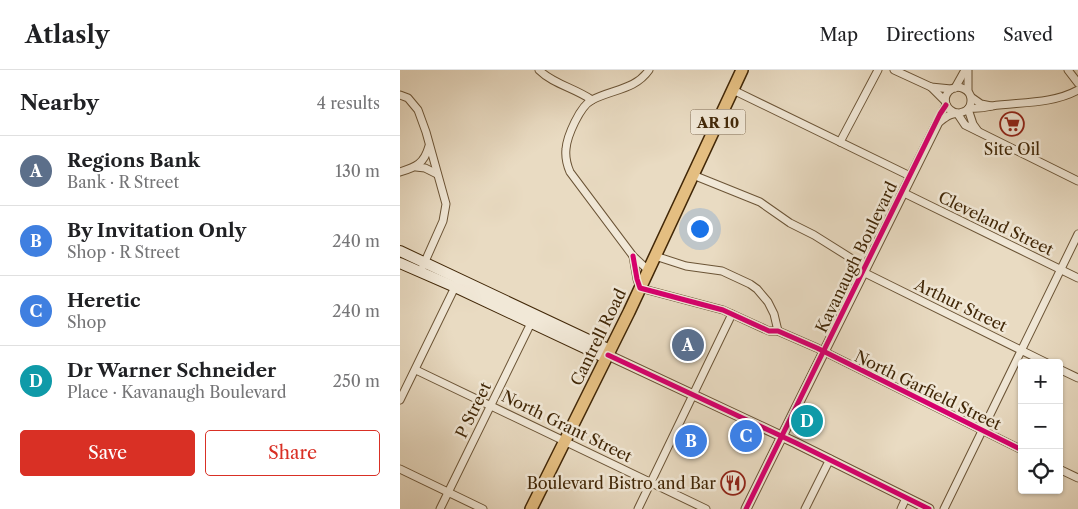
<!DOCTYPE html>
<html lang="en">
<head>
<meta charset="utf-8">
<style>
  body { margin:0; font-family:"Libre Caslon Text",serif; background:#f6f6f6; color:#202124 }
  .controls { position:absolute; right:15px; bottom:15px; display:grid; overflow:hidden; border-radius:5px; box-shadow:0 1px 4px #0004 }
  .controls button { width:45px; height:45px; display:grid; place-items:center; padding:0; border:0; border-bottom:1px solid #e0e0e0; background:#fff; color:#202124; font:25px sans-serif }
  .you { position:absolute; left:299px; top:158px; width:18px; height:18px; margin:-12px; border:4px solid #fff; border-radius:50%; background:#1a73e8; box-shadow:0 0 0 8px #1a73e833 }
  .badge { display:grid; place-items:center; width:32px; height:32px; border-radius:50%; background:#d93025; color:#fff; font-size:16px; font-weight:700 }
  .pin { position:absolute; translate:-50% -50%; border:2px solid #fff; box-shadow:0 1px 5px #0006 }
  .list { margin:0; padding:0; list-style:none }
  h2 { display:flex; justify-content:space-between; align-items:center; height:65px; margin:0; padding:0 20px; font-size:21px }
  h2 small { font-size:16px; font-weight:400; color:#757577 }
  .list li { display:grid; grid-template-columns:32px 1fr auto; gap:15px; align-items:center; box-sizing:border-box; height:70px; padding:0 20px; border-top:1px solid #e0e0e0 }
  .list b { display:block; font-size:19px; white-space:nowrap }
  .list p { margin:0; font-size:16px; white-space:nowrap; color:#757577 }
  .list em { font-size:16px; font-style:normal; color:#757577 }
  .actions { display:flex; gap:10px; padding:15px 20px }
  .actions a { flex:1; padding:11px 0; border:1px solid #d93025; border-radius:5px; text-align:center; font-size:18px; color:#d93025 }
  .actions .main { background:#d93025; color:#fff }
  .icon { flex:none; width:28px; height:28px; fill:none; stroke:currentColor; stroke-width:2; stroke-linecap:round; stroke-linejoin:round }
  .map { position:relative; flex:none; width:678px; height:439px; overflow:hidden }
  header { display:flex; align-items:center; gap:30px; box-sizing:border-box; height:70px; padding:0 25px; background:#fff; border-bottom:1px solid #e0e0e0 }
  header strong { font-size:24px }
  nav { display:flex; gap:28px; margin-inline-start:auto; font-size:18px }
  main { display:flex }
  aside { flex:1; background:#fff }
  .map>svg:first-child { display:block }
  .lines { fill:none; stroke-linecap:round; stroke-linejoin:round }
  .minor-casing { stroke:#6b5436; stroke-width:9 }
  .tertiary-casing { stroke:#6b5436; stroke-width:11 }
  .secondary-casing { stroke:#412707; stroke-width:12 }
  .primary-casing { stroke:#412707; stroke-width:14 }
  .minor { stroke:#f1e8d7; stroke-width:7 }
  .tertiary { stroke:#f1e8d7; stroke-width:9 }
  .secondary { stroke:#f1e8d7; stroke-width:10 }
  .primary { stroke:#e4be81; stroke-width:11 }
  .cycleway-casing { stroke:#f1e8d7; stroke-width:8 }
  .cycleway { stroke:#d6006c; stroke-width:5 }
  .labels { text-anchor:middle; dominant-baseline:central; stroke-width:5; stroke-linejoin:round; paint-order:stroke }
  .shield { fill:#f1e8d7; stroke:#766145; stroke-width:1 }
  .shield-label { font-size:15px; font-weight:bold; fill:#412707 }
  .poi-label { font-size:16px; fill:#412707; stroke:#f1e8d7 }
  .street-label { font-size:16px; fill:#412707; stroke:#f1e8d7 }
</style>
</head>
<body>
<header>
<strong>Atlasly</strong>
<nav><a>Map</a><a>Directions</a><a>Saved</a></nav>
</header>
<main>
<aside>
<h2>Nearby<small>4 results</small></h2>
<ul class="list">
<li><span class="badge" style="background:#5c6f8a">A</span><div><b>Regions Bank</b><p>Bank · R Street</p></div><em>130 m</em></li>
<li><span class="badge" style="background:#3f7fe0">B</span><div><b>By Invitation Only</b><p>Shop · R Street</p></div><em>240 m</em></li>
<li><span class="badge" style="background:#3f7fe0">C</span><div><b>Heretic</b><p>Shop</p></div><em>240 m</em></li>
<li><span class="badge" style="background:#0f9aa8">D</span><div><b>Dr Warner Schneider</b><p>Place · Kavanaugh Boulevard</p></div><em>250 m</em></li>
</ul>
<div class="actions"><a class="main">Save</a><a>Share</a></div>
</aside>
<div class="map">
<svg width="678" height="439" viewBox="0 0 678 439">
  <rect width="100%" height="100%" fill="#e9dbc2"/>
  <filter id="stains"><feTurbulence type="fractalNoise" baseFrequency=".004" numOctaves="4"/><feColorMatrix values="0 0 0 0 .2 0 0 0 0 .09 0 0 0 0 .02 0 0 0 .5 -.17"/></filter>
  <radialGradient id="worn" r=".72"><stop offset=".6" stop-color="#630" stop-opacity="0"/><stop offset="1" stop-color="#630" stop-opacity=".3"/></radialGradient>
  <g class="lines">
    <g class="minor-casing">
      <g id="minor">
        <path d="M 139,0 C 153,14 175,18 192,30"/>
        <path d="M 494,0 L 531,17 L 551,19"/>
        <path d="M 668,0 L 678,13"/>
        <path d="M 531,17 L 545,31"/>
        <path d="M 555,18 L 565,0"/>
        <path d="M 333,20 L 510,106"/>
        <path d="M 568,21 L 568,0"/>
        <path d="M 0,25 L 8,28 L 18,40 L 26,62 L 46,134 L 43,151 L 23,196"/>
        <path d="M 571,27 L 581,34 L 591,36"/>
        <path d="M 569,38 C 578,39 584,38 592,36 C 620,32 653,34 678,20"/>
        <path d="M 568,39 L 573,54 L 578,61"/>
        <path d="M 557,43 L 565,55 L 678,111"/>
        <path d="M 537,53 L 546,35"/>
        <path d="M 537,54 C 541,51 545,47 550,45 C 559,42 570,44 571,31 C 572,19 557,13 549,21 C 541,30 547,40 556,43"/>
        <path d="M 440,72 L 478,0"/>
        <path d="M 16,97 L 25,98 L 37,104"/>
        <path d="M 0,102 C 16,97 24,94 29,76"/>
        <path d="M 293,105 L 360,132 L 390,153 L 414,165 L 465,197"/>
        <path d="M 502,122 L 678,208"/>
        <path d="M 233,186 L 237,209 L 240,218 L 323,240 L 369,261 L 378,261 L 417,278 L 622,380"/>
        <path d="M 255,186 L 286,196 L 322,201 L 350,214 L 357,219 L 368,232 L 374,244 L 378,261"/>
        <path d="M 248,200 L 233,186 L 170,102 C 167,95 165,88 166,79 C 167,66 180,36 192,30 C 213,19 235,20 249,0"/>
        <path d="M 463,202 L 647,293"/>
        <path d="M 659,299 L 678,308"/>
        <path d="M 16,300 L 306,439"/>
        <path d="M 0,330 L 55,217"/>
        <path d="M 0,399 L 83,439"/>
        <path d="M 659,399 L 678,408"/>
        <path d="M 40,439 L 131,253"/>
        <path d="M 238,439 L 332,244"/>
        <path d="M 405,439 L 430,389"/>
        <path d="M 501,439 L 506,428"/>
        <path d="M 544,439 L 678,164"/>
      </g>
    </g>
    <g class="tertiary-casing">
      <g id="tertiary">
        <path d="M 208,285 L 396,373 L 529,439"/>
        <path d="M 346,439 L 537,54"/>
      </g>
    </g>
    <g class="secondary-casing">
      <g id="secondary">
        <path d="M 0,181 L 210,280"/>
        <path d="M 0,193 L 55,217 L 206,288"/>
      </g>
    </g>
    <g class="primary-casing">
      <path id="primary" d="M 131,439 L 229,242 L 342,0"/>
    </g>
    <use href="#minor" class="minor"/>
    <use href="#tertiary" class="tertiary"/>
    <use href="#secondary" class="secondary"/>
    <use href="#primary" class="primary"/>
    <g class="cycleway-casing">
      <g id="cycleway">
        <path d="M 233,186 L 237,209 L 240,218 L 323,240 L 369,261 L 378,261 L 417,278 L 622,380"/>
        <path d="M 208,285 L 396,373 L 529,439"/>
        <path d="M 346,439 L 540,44 L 546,35"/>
      </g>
    </g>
    <use href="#cycleway" class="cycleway"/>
  </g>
  <defs>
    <g id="supermarket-ring" transform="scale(1.25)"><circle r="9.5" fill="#f1e8d7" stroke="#8f2418" stroke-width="1.5"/><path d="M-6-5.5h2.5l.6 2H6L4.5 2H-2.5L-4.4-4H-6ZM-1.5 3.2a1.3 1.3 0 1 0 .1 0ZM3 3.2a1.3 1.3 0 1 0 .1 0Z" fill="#8f2418"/></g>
    <g id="restaurant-ring" transform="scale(1.25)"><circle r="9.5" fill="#f1e8d7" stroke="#8f2418" stroke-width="1.5"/><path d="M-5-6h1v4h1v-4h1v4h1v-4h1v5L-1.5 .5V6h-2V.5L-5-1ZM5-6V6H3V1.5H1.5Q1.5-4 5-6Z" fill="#8f2418"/></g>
  </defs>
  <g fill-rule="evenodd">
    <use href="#supermarket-ring" x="612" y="54"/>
    <use href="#restaurant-ring" x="333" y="413"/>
  </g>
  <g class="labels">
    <rect class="shield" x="290.5" y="39.5" width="55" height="25" rx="4"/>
    <g class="shield-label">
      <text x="318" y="52">AR 10</text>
    </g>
    <g class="poi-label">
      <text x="612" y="79">Site Oil</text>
      <text x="316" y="413" text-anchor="end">Boulevard Bistro and Bar</text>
    </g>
    <g class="street-label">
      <text transform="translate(596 153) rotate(26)">Cleveland Street</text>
      <text transform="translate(456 187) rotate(-64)">Kavanaugh Boulevard</text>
      <text transform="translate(561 235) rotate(26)">Arthur Street</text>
      <text transform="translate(198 267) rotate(-64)">Cantrell Road</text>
      <text transform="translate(528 320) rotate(26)">North Garfield Street</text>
      <text transform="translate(73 340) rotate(-64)">P Street</text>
      <text transform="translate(167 356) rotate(26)">North Grant Street</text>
    </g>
  </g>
  <rect width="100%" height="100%" filter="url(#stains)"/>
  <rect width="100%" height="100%" fill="url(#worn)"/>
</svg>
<div class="controls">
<button>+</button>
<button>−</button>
<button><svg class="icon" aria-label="locate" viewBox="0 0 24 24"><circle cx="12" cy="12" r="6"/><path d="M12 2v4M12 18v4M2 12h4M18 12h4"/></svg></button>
</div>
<div class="you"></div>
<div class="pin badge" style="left:288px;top:275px;background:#5c6f8a">A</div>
<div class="pin badge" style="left:291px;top:371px;background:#3f7fe0">B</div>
<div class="pin badge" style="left:346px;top:366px;background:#3f7fe0">C</div>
<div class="pin badge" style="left:407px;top:351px;background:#0f9aa8">D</div>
</div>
</main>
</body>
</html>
